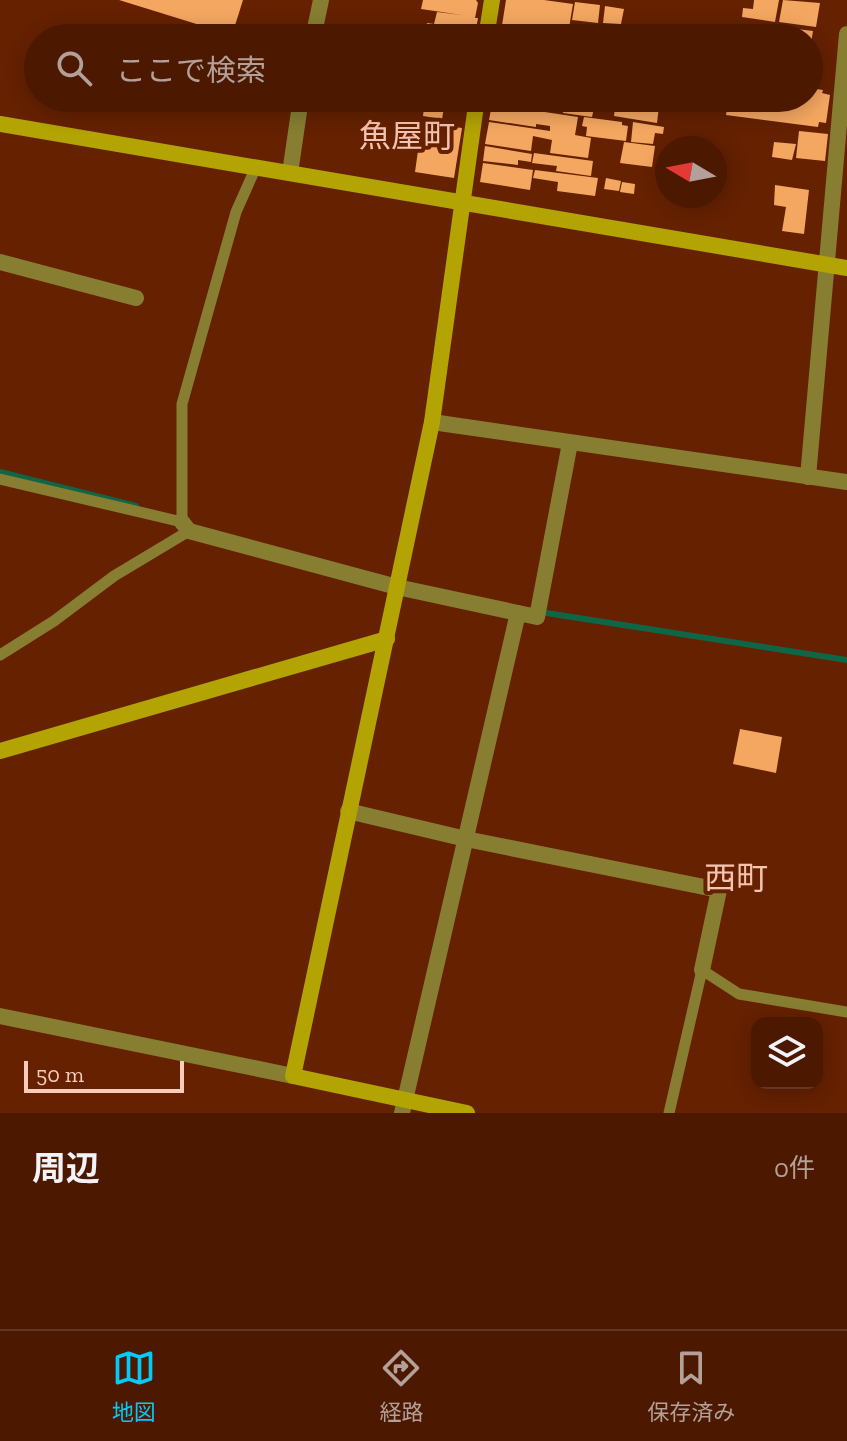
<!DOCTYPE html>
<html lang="ja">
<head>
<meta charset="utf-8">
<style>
  body { margin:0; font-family:"Zilla Slab","Noto Sans JP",serif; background:#56260f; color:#f1f3f6 }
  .controls { position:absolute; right:24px; bottom:24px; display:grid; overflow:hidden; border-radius:16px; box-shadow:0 4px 20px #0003 }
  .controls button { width:72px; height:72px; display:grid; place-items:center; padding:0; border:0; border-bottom:2px solid #633822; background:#4c1900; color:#f1f3f6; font:40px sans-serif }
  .compass { position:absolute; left:655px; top:136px; width:72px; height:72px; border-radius:50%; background:#4c1900; box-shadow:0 4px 20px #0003; rotate:280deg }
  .scale { position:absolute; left:24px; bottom:20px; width:160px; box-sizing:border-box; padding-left:8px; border:4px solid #f7ccbc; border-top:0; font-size:22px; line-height:28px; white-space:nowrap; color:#f7ccbc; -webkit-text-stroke:6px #652100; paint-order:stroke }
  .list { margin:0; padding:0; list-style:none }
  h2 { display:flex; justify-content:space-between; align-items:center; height:104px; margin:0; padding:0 32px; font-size:34px }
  h2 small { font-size:26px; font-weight:400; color:#b2a099 }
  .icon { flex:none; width:44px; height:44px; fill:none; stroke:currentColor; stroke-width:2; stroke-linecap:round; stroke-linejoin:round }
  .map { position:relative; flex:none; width:847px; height:1113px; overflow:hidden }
  .search { position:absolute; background:#4c1900; box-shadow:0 4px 20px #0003; left:24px; right:24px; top:24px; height:88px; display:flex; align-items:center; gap:20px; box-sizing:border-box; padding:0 28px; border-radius:44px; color:#b2a099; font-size:30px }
  .sheet { height:216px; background:#4c1900 }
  nav { display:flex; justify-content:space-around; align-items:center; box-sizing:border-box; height:112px; border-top:2px solid #633822; background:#4c1900; font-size:22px; color:#b2a099 }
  nav a { display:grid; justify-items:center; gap:4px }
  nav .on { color:#02cbf9 }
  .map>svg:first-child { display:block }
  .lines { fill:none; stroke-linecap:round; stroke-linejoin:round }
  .stream { stroke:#0f6646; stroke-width:6 }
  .building { fill:#f4a761 }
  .lane { stroke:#877e32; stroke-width:11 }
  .street { stroke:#877e32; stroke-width:16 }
  .secondary { stroke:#b3a303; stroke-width:16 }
  .labels { text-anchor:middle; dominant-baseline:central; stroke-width:8; stroke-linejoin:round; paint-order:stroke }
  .quarter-label { font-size:32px; fill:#f5c3b0; stroke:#652100 }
</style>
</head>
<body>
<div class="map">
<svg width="847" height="1113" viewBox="0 0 847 1113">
  <rect width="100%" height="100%" fill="#652100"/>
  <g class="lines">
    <g class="stream">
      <path d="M 0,472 L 136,506"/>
      <path d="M 540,612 L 847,660"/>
    </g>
  </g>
  <g class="building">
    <path d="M 119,0 L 243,0 L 232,35 Z"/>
    <path d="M 423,0 L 476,0 L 478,3 L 475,18 L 478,18 L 475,35 L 426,29 L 427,23 L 434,24 L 437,12 L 462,15 L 421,9 Z"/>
    <path d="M 506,0 L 544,0 L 573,4 L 568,34 L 545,31 L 544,38 L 500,38 Z"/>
    <path d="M 754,0 L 779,0 L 775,22 L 742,17 L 743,8 L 753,9 Z"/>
    <path d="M 783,0 L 820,3 L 816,27 L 779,22 Z"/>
    <path d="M 575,2 L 600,5 L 598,23 L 572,20 Z"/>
    <path d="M 605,6 L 624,9 L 621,24 L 603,23 Z"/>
    <path d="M 773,26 L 813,31 L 811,44 L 809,38 L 772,38 Z"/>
    <path d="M 572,31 L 611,36 L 611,38 L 571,38 Z"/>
    <path d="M 809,88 L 823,90 L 822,93 L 830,95 L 826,123 L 819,122 L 818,127 L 726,115 L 729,98 L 809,98 Z"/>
    <path d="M 492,98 L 552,98 L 550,111 L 491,103 Z"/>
    <path d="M 565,98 L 600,98 L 599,104 L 595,103 L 592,117 L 563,113 Z"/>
    <path d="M 425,99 L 445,102 L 442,119 L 423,116 Z"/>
    <path d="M 616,100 L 659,106 L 657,123 L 614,116 Z"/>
    <path d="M 492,104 L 578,117 L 575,135 L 591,138 L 588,158 L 550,153 L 552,140 L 533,136 L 531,151 L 485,144 L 489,122 L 550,131 L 550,126 L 536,124 L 536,127 L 489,120 Z"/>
    <path d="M 584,117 L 622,122 L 622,125 L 628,126 L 626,141 L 586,136 L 587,127 L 582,126 Z"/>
    <path d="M 422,122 L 462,128 L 454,178 L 415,172 Z"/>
    <path d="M 633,122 L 664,127 L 663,134 L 655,133 L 653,144 L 631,142 Z"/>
    <path d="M 799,131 L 828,134 L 825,161 L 796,158 Z"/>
    <path d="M 624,142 L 655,146 L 652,167 L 620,163 Z"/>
    <path d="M 774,142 L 796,144 L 792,160 L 772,157 Z"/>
    <path d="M 485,146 L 532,154 L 531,162 L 518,160 L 518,165 L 483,161 Z"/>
    <path d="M 534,153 L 593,161 L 591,176 L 556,171 L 557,166 L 532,163 Z"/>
    <path d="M 483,163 L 533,170 L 530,190 L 480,182 Z"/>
    <path d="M 535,170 L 598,178 L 595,196 L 557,191 L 558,182 L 533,178 Z"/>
    <path d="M 606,178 L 621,181 L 619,191 L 604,189 Z"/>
    <path d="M 622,182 L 635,184 L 634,194 L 620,192 Z"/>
    <path d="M 775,185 L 809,190 L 804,234 L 782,231 L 786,207 L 774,205 Z"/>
    <path d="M 740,729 L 782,737 L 776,773 L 733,764 Z"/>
  </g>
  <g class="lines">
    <g class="lane">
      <path d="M 0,479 L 182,522 L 182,404 L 236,212 L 256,167"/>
      <path d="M 0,655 L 54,621 L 114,576 L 189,531"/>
      <path d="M 669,1113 L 702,970 L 739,994 L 847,1012"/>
    </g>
    <g class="street">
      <path d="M 313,38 L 321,0"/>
      <path d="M 290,173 L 301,98"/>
      <path d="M 0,262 L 136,298"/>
      <path d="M 432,422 L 847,482"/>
      <path d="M 808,477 L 847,34"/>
      <path d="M 182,522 L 189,531 L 397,587 L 518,613"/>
      <path d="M 348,811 L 466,839 L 719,890 L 702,970"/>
      <path d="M 0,1016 L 293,1076"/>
      <path d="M 402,1113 L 518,613 L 537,617 L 570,443"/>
    </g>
    <g class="secondary">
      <path d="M 486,38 L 492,0"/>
      <path d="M 0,124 L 847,268"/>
      <path d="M 0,751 L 387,639"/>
      <path d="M 467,1113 L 293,1076 L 432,422 L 477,98"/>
    </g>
  </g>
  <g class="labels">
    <g class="quarter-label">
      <text x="407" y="136">魚屋町</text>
      <text x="736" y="878">西町</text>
    </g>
  </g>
</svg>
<div class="controls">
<button><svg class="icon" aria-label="layers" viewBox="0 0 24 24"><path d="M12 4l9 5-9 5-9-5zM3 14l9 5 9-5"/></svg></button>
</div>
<svg class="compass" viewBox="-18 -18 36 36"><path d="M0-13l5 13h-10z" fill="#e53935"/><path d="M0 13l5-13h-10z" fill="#b2a099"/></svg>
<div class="scale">50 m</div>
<div class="search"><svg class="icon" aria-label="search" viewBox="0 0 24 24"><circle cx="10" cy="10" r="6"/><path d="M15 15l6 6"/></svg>ここで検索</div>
</div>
<section class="sheet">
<h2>周辺<small>0件</small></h2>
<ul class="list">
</ul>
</section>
<nav>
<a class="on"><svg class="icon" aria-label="map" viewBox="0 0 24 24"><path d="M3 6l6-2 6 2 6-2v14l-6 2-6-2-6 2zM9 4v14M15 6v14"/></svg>地図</a>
<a><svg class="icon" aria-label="directions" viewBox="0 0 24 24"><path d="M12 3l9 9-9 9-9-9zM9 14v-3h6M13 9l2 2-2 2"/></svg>経路</a>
<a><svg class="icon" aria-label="saved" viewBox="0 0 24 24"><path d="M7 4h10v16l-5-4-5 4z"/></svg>保存済み</a>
</nav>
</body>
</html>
